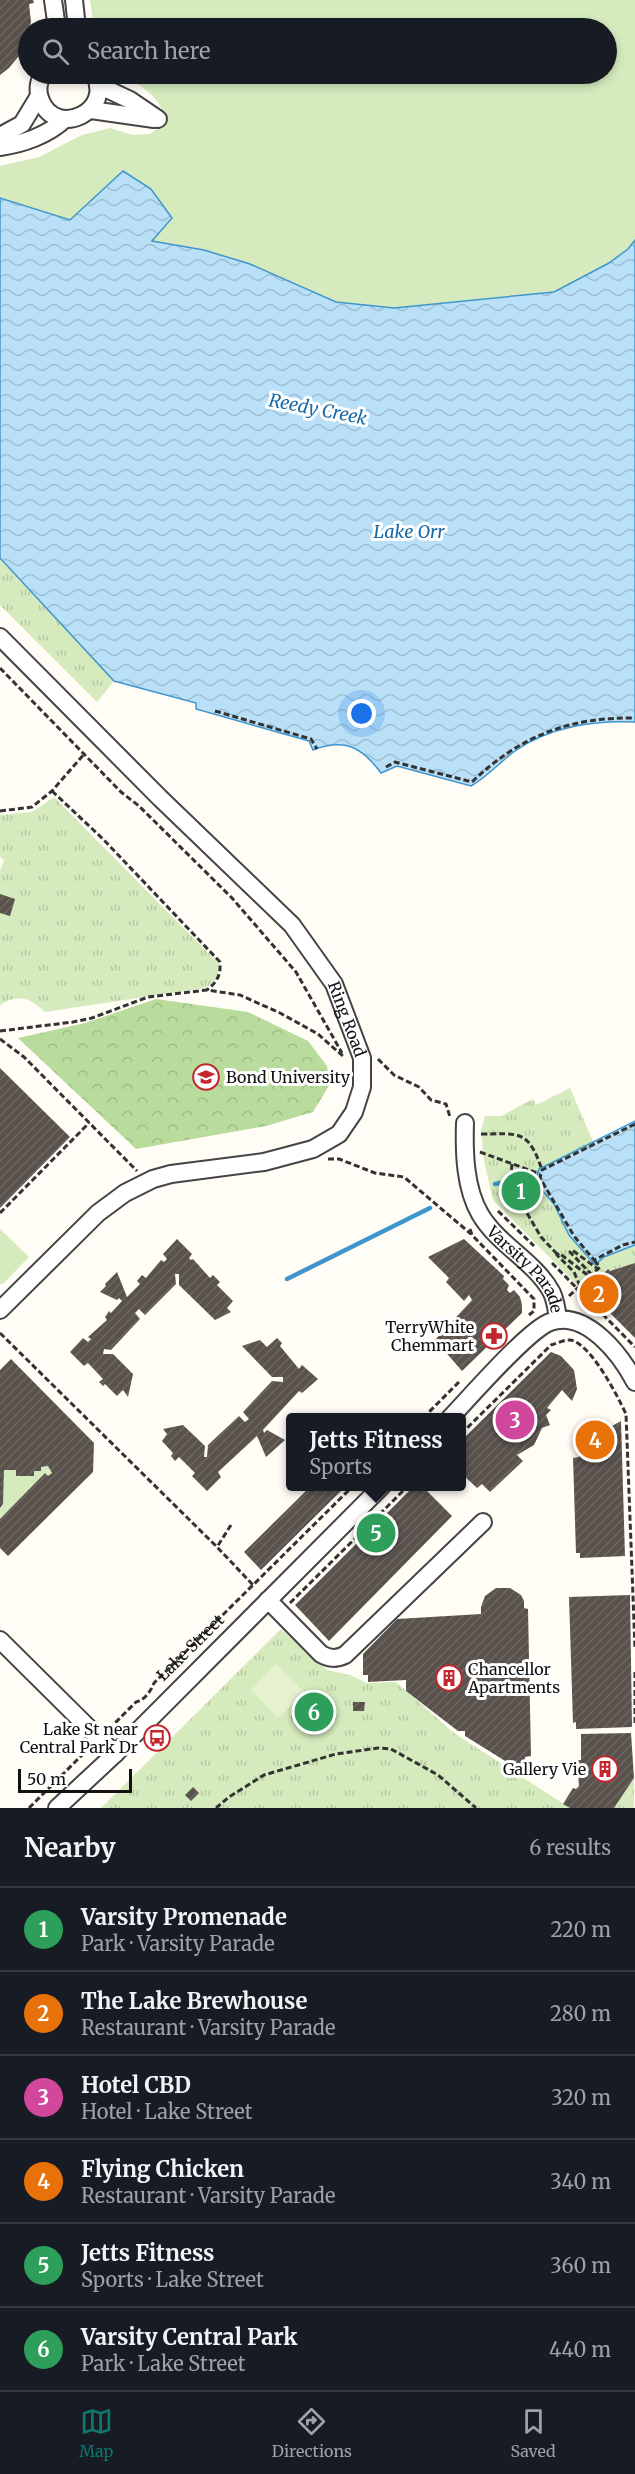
<!DOCTYPE html>
<html lang="en">
<head>
<meta charset="utf-8">
<style>
  body { margin:0; font-family:Merriweather,serif; background:#242831; color:#f1f3f6 }
  .scale { position:absolute; left:18px; bottom:15px; width:114px; box-sizing:border-box; padding-left:6px; border:3px solid #111; border-top:0; font-size:16px; line-height:21px; white-space:nowrap; color:#111; -webkit-text-stroke:4px #fff; paint-order:stroke }
  .you { position:absolute; left:362px; top:714px; width:21px; height:21px; margin:-15px; border:4px solid #fff; border-radius:50%; background:#1a73e8; box-shadow:0 0 0 9px #1a73e833 }
  .badge { display:grid; place-items:center; width:39px; height:39px; border-radius:50%; background:#0f766e; color:#fff; font-size:20px; font-weight:700 }
  .pin { position:absolute; translate:-50% -50%; border:3px solid #fff; box-shadow:0 2px 6px #0006 }
  .popup { position:absolute; left:286px; top:1413px; width:180px; height:78px; box-sizing:border-box; display:grid; place-content:center; border-radius:6px; background:#171b24; filter:drop-shadow(0 2px 4px #0005); font-size:20px; white-space:nowrap; color:#9ea1a6 }
  .popup b { font-size:22px; color:#f1f3f6 }
  .popup::after { content:''; position:absolute; left:50%; top:100%; margin-left:-12px; border:12px solid transparent; border-top-color:#171b24 }
  .list { margin:0; padding:0; list-style:none }
  h2 { display:flex; justify-content:space-between; align-items:center; height:78px; margin:0; padding:0 24px; font-size:26px }
  h2 small { font-size:20px; font-weight:400; color:#9ea1a6 }
  .list li { display:grid; grid-template-columns:39px 1fr auto; gap:18px; align-items:center; box-sizing:border-box; height:84px; padding:0 24px; border-top:2px solid #363941 }
  .list b { display:block; font-size:22px; white-space:nowrap }
  .list p { margin:0; font-size:20px; white-space:nowrap; color:#9ea1a6 }
  .list em { font-size:20px; font-style:normal; color:#9ea1a6 }
  .icon { flex:none; width:33px; height:33px; fill:none; stroke:currentColor; stroke-width:2; stroke-linecap:round; stroke-linejoin:round }
  .map { position:relative; flex:none; width:635px; height:1808px; overflow:hidden }
  .search { position:absolute; background:#171b24; box-shadow:0 3px 9px #0003; left:18px; right:18px; top:18px; height:66px; display:flex; align-items:center; gap:15px; box-sizing:border-box; padding:0 21px; border-radius:33px; color:#9ea1a6; font-size:22px }
  .sheet { height:582px; background:#171b24 }
  nav { display:flex; justify-content:space-around; align-items:center; box-sizing:border-box; height:84px; border-top:2px solid #363941; background:#171b24; font-size:16px; color:#9ea1a6 }
  nav a { display:grid; justify-items:center; gap:3px }
  nav .on { color:#0f766e }
  .map>svg:first-child { display:block }
  .grass { fill:#d5ebbd }
  .forest { fill:url(#forest-crowns) }
  .park { fill:url(#park-tufts) }
  .pitch { fill:#e6f2cf }
  .water { fill:url(#water-waves); stroke:#3f96cf; stroke-width:1.5 }
  .lines { fill:none; stroke-linecap:round; stroke-linejoin:round }
  .stream { stroke:#3f96cf; stroke-width:4.5 }
  .building { fill:url(#building-hatch) }
  .minor-casing { stroke:#444; stroke-width:20 }
  .path { stroke:#333; stroke-width:3; stroke-dasharray:6 3; stroke-linecap:butt }
  .minor { stroke:#fff; stroke-width:16 }
  .labels { text-anchor:middle; dominant-baseline:central; stroke-width:6; stroke-linejoin:round; paint-order:stroke }
  .street-label { font-size:16px; fill:#111; stroke:#fff }
  .poi-label { font-size:16px; fill:#111; stroke:#fff; text-anchor:end }
  .water-label { font-size:18px; font-style:italic; fill:#1768a6; stroke:#fff }
</style>
</head>
<body>
<div class="map">
<svg width="635" height="1808" viewBox="0 0 635 1808">
  <defs>
    <pattern id="forest-crowns" width="20" height="18" patternUnits="userSpaceOnUse" patternTransform="scale(1.5)"><rect width="20" height="18" fill="#b9dc9c"/><path d="M2 6a3 3 0 1 1 6 0M12 15a3 3 0 1 1 6 0" fill="none" stroke="#9ebc85"/></pattern>
    <pattern id="park-tufts" width="24" height="20" patternUnits="userSpaceOnUse" patternTransform="scale(1.5)"><rect width="24" height="20" fill="#d5ebbd"/><path d="M3 7l-1-3M5 7V3M7 7l1-3M15 17l-1-3M17 17v-4M19 17l1-3" fill="none" stroke="#b6c8a1"/></pattern>
    <pattern id="water-waves" width="16" height="10" patternUnits="userSpaceOnUse" patternTransform="scale(1.5)"><rect width="16" height="10" fill="#b9e0f7"/><path d="M0 5q4-4 8 0t8 0" fill="none" stroke="#9ebfd3"/></pattern>
    <pattern id="building-hatch" width="6" height="6" patternUnits="userSpaceOnUse" patternTransform="scale(1.5)"><rect width="6" height="6" fill="#5a524d"/><path d="M-1 1l2-2M0 6l6-6M5 7l2-2" fill="none" stroke="#6d6662"/></pattern>
  </defs>
  <rect width="100%" height="100%" fill="#fffdf5"/>
  <g class="grass">
    <path d="M 90,0 L 635,0 L 635,240 L 628,249 L 609,263 L 554,292 L 394,308 L 336,302 L 250,264 L 204,250 L 151,241 L 70,220 L 0,198 L 0,166 L 39,157 L 82,135 L 110,128 L 133,135 L 150,134 L 165,123 C 163,97 143,88 123,74 L 606,74 L 606,28 L 94,28 Z"/>
    <path d="M 0,1229 L 29,1257 L 3,1284 L 0,1284 Z"/>
    <path d="M 48,1466 L 52,1473 L 48,1476 L 45,1473 L 0,1519 L 0,1508 L 3,1504 L 4,1470 L 16,1470 L 17,1476 L 34,1476 L 34,1471 L 41,1471 L 41,1467 Z"/>
  </g>
  <path class="forest" d="M 156,999 L 248,1012 L 308,1041 L 327,1066 L 330,1084 L 313,1112 L 266,1126 L 136,1149 L 18,1038 L 85,1023 Z"/>
  <g class="park">
    <path d="M 0,558 L 114,681 L 97,702 L 0,605 Z"/>
    <path d="M 54,797 L 219,964 C 219,976 215,983 204,988 L 45,1012 C 31,998 17,993 0,1005 L 0,871 L 4,860 L 0,857 L 0,815 L 32,812 Z"/>
    <path d="M 570,1088 L 635,1239 L 635,1263 L 610,1271 L 607,1269 L 584,1292 L 493,1200 L 484,1161 L 481,1131 L 485,1116 L 501,1116 L 533,1099 L 536,1105 Z"/>
    <path d="M 281,1629 L 327,1670 L 350,1675 L 367,1683 L 396,1682 L 454,1733 L 570,1808 L 101,1808 Z"/>
    <path d="M 634,1778 L 634,1808 L 614,1808 Z"/>
  </g>
  <path class="pitch" d="M 276,1664 L 305,1692 L 278,1718 L 251,1690 Z"/>
  <g class="water">
    <path d="M 123,171 L 151,189 L 172,218 L 152,241 L 204,250 L 250,264 L 336,302 L 394,308 L 554,292 L 609,263 L 628,249 L 635,240 L 635,722 C 594,720 549,727 515,751 C 500,762 487,777 471,786 L 397,766 L 381,773 C 362,747 345,738 313,750 L 309,741 L 196,709 L 196,703 L 114,681 L 0,558 L 0,198 L 70,220 Z"/>
    <path d="M 635,1121 L 635,1245 L 604,1257 L 595,1265 L 569,1235 L 554,1204 L 541,1189 L 536,1178 L 539,1169 Z"/>
  </g>
  <g class="lines">
    <g class="stream">
      <path d="M 495,1184 L 507,1182"/>
      <path d="M 287,1279 L 430,1208"/>
    </g>
  </g>
  <g class="building">
    <path d="M 0,0 L 33,0 L 34,3 L 29,4 L 31,22 L 28,36 L 22,52 L 9,68 L 0,75 Z"/>
    <path d="M 0,894 L 15,899 L 10,916 L 0,913 Z"/>
    <path d="M 0,1068 L 70,1137 L 0,1208 Z"/>
    <path d="M 177,1239 L 192,1254 L 189,1258 L 191,1260 L 193,1259 L 210,1278 L 213,1275 L 220,1282 L 217,1285 L 233,1301 L 227,1308 L 231,1312 L 215,1320 L 179,1285 L 179,1274 L 175,1274 L 176,1284 L 145,1315 L 139,1309 L 135,1313 L 140,1319 L 111,1350 L 104,1349 L 103,1354 L 113,1354 L 133,1374 L 128,1397 L 123,1390 L 117,1396 L 105,1384 L 103,1386 L 99,1382 L 103,1379 L 88,1363 L 84,1366 L 70,1352 L 83,1338 L 88,1342 L 91,1339 L 88,1337 L 107,1320 L 105,1317 L 109,1311 L 111,1313 L 122,1301 L 119,1298 L 117,1300 L 100,1292 L 106,1286 L 105,1284 L 117,1272 L 127,1297 L 140,1284 L 137,1281 L 142,1275 L 146,1278 L 161,1260 L 164,1262 L 167,1259 L 163,1254 Z"/>
    <path d="M 464,1239 L 504,1276 L 503,1279 L 509,1285 L 507,1290 L 510,1293 L 514,1290 L 520,1297 L 522,1305 L 522,1313 L 462,1371 L 435,1340 L 472,1300 L 469,1295 L 464,1301 L 446,1282 L 449,1278 L 428,1257 Z"/>
    <path d="M 635,1263 L 635,1338 L 587,1290 L 608,1269 L 610,1271 Z"/>
    <path d="M 277,1338 L 282,1343 L 280,1346 L 299,1369 L 302,1365 L 318,1379 L 302,1393 L 299,1391 L 263,1430 L 264,1433 L 267,1430 L 285,1440 L 266,1457 L 257,1436 L 218,1472 L 221,1477 L 207,1491 L 192,1476 L 195,1473 L 179,1457 L 175,1461 L 171,1456 L 173,1453 L 162,1441 L 167,1434 L 163,1429 L 183,1425 L 205,1446 L 204,1457 L 207,1457 L 208,1445 L 239,1416 L 245,1422 L 249,1419 L 243,1412 L 272,1381 L 283,1382 L 283,1377 L 272,1377 L 242,1346 L 260,1340 L 267,1347 Z"/>
    <path d="M 551,1352 L 561,1356 L 574,1370 L 577,1389 L 572,1401 L 562,1390 L 547,1408 L 551,1410 L 546,1415 L 550,1425 L 542,1428 L 534,1445 L 517,1455 L 523,1461 L 490,1492 L 482,1484 L 477,1488 L 461,1473 L 461,1441 Z"/>
    <path d="M 11,1359 L 94,1443 L 93,1472 L 8,1556 L 0,1548 L 0,1519 L 45,1473 L 48,1476 L 52,1473 L 48,1466 L 41,1467 L 41,1471 L 34,1471 L 34,1476 L 16,1476 L 16,1470 L 4,1470 L 3,1504 L 0,1508 L 0,1370 Z"/>
    <path d="M 621,1421 L 625,1556 L 580,1558 L 580,1553 L 576,1553 L 573,1458 L 579,1457 L 579,1452 L 587,1452 L 587,1440 Z"/>
    <path d="M 311,1486 L 346,1486 L 261,1570 L 244,1552 Z"/>
    <path d="M 414,1486 L 422,1486 L 452,1516 L 329,1641 L 295,1605 Z"/>
    <path d="M 496,1588 L 510,1588 L 521,1595 L 524,1601 L 524,1608 L 528,1609 L 531,1756 L 525,1757 L 526,1774 L 465,1736 L 465,1731 L 458,1731 L 406,1691 L 406,1680 L 368,1682 L 368,1675 L 363,1675 L 363,1654 L 397,1619 L 481,1614 L 481,1607 L 485,1596 Z"/>
    <path d="M 630,1595 L 632,1727 L 576,1729 L 576,1722 L 573,1723 L 569,1597 Z"/>
    <path d="M 353,1702 L 365,1702 L 364,1711 L 353,1711 Z"/>
    <path d="M 631,1733 L 634,1778 L 614,1808 L 570,1808 L 563,1804 L 573,1788 L 576,1789 L 579,1786 L 577,1760 L 581,1760 L 581,1734 Z"/>
    <path d="M 193,1787 L 199,1793 L 191,1801 L 185,1795 Z"/>
  </g>
  <g class="lines">
    <g class="minor-casing">
      <g id="minor">
        <path d="M 53,0 L 57,28"/>
        <path d="M 74,0 L 77,28"/>
        <path d="M 43,74 C 38,82 37,92 41,101 C 57,139 115,110 94,74"/>
        <path d="M 98,85 L 130,100 L 158,119"/>
        <path d="M 91,110 L 154,119"/>
        <path d="M 0,136 L 22,124 L 39,96"/>
        <path d="M 0,147 C 23,144 48,135 65,119"/>
        <path id="s2" d="M 0,637 L 160,798 L 292,925 L 334,984 L 362,1058 L 362,1087 L 354,1112 L 339,1134 L 313,1149 L 264,1162 L 171,1174 L 153,1179 L 125,1193 L 98,1213 L 0,1310"/>
        <path id="s3" d="M 465,1123 C 464,1153 465,1188 480,1214 C 498,1245 536,1262 552,1293 C 556,1302 557,1311 558,1320"/>
        <path d="M 450,1418 C 470,1397 528,1330 550,1322 C 586,1309 621,1355 635,1382"/>
        <path d="M 268,1600 L 321,1654 C 330,1659 336,1659 345,1655 L 483,1522"/>
        <path d="M 0,1640 L 115,1754"/>
        <path d="M 57,1808 L 115,1754 L 382,1486"/>
      </g>
    </g>
    <g class="path">
      <path d="M 0,668 L 121,792 L 139,806 L 232,898 L 296,972 L 342,1053"/>
      <path d="M 215,711 L 311,739 L 317,749"/>
      <path d="M 386,767 L 395,762 L 472,782 C 520,736 569,717 635,718"/>
      <path d="M 52,791 L 103,839 L 220,962 C 221,975 217,982 207,990"/>
      <path d="M 0,811 L 32,807 L 52,791 L 85,753"/>
      <path d="M 0,1031 L 73,1022 L 92,1018 L 148,997 L 207,990 L 240,995 L 280,1013 L 318,1034 L 344,1057"/>
      <path d="M 0,1039 L 24,1057 L 137,1171"/>
      <path d="M 378,1059 L 394,1075 L 419,1087 L 431,1100 L 446,1104 L 450,1117"/>
      <path d="M 635,1124 L 542,1170 L 540,1178 L 574,1236 L 594,1260 L 623,1245 L 635,1242"/>
      <path d="M 481,1134 C 520,1134 528,1129 542,1170"/>
      <path d="M 480,1152 L 540,1174"/>
      <path d="M 328,1159 L 339,1159 L 375,1173 L 404,1177 L 471,1234"/>
      <path d="M 512,1164 L 510,1184 L 541,1237 L 557,1254"/>
      <path d="M 528,1192 L 542,1185"/>
      <path d="M 498,1211 L 534,1246"/>
      <path d="M 0,1213 L 89,1123"/>
      <path d="M 470,1229 L 472,1235 L 534,1299 L 534,1311 L 529,1315"/>
      <path d="M 552,1263 L 635,1347"/>
      <path d="M 592,1275 L 570,1252 L 572,1250 L 598,1269"/>
      <path d="M 580,1286 L 574,1272 L 557,1255 L 559,1253 L 590,1277"/>
      <path d="M 569,1296 L 600,1267 L 594,1260"/>
      <path d="M 0,1333 L 217,1547"/>
      <path d="M 423,1418 L 459,1382"/>
      <path d="M 461,1434 L 551,1345 C 558,1343 567,1338 574,1341 C 594,1350 617,1395 626,1414 L 635,1648"/>
      <path d="M 231,1525 L 217,1547 L 253,1585"/>
      <path d="M 290,1603 L 408,1486"/>
      <path d="M 635,1672 L 635,1726"/>
      <path id="s1" d="M 109,1729 L 136,1702 C 146,1699 150,1692 154,1683 L 353,1486"/>
      <path d="M 29,1808 L 89,1748"/>
      <path d="M 216,1808 L 229,1797 L 264,1775 L 336,1754 L 378,1748 L 391,1749 L 438,1775 L 476,1808"/>
    </g>
    <use href="#minor" class="minor"/>
  </g>
  <defs>
    <g id="university-ring" transform="scale(1.35)"><circle r="9.5" fill="#fff" stroke="#c4262e" stroke-width="1.5"/><path d="M0-5L7-2L0 1L-7-2ZM-4 1L0 2.5L4 1V4Q0 6-4 4Z" fill="#c4262e"/></g>
    <g id="pharmacy-ring" transform="scale(1.35)"><circle r="9.5" fill="#fff" stroke="#c4262e" stroke-width="1.5"/><path d="M-2-6h4v4h4v4h-4v4h-4v-4h-4v-4h4Z" fill="#c4262e"/></g>
    <g id="building-ring" transform="scale(1.35)"><circle r="9.5" fill="#fff" stroke="#c4262e" stroke-width="1.5"/><path d="M-4-6H4V6H1V3H-1V6H-4ZM-2.5-4.3h1.7v1.8h-1.7ZM.8-4.3h1.7v1.8H.8ZM-2.5-1h1.7V.8h-1.7ZM.8-1h1.7V.8H.8Z" fill="#c4262e"/></g>
    <g id="bus-ring" transform="scale(1.35)"><circle r="9.5" fill="#fff" stroke="#c4262e" stroke-width="1.5"/><path d="M-5-6H5V4H4V6H2V4H-2V6H-4V4H-5ZM-3.5-4V0h7V-4ZM-3.5 1.2v1.5H-2V1.2ZM2 1.2v1.5H3.5V1.2Z" fill="#c4262e"/></g>
  </defs>
  <g fill-rule="evenodd">
    <use href="#university-ring" x="206" y="1077"/>
    <use href="#pharmacy-ring" x="494" y="1336"/>
    <use href="#building-ring" x="449" y="1678"/>
    <use href="#bus-ring" x="157" y="1738"/>
    <use href="#building-ring" x="605" y="1769"/>
  </g>
  <g class="labels">
    <g class="street-label">
      <text stroke="none"><textPath href="#s2" startOffset="520">Ring Road</textPath></text>
      <text stroke="none"><textPath href="#s3" startOffset="166">Varsity Parade</textPath></text>
      <text stroke="none"><textPath href="#s1" startOffset="116">Lake Street</textPath></text>
    </g>
    <g class="poi-label">
      <text x="226" y="1077" text-anchor="start">Bond University</text>
      <text x="474" y="1327">TerryWhite<tspan x="474" dy="18">Chemmart</tspan></text>
      <text x="468" y="1669" text-anchor="start">Chancellor<tspan x="468" dy="18">Apartments</tspan></text>
      <text x="138" y="1729">Lake St near<tspan x="138" dy="18">Central Park Dr</tspan></text>
      <text x="586" y="1769">Gallery Vie</text>
    </g>
    <g class="water-label">
      <text transform="translate(318 409) rotate(11)">Reedy Creek</text>
      <text x="409" y="531">Lake Orr</text>
    </g>
  </g>
</svg>
<div class="scale">50 m</div>
<div class="you"></div>
<div class="pin badge" style="left:521px;top:1191px;background:#2e9e5b">1</div>
<div class="pin badge" style="left:599px;top:1294px;background:#e8710a">2</div>
<div class="pin badge" style="left:515px;top:1420px;background:#d1479c">3</div>
<div class="pin badge" style="left:595px;top:1440px;background:#e8710a">4</div>
<div class="pin badge" style="left:376px;top:1533px;background:#2e9e5b">5</div>
<div class="popup"><b>Jetts Fitness</b>Sports</div>
<div class="pin badge" style="left:314px;top:1712px;background:#2e9e5b">6</div>
<div class="search"><svg class="icon" aria-label="search" viewBox="0 0 24 24"><circle cx="10" cy="10" r="6"/><path d="M15 15l6 6"/></svg>Search here</div>
</div>
<section class="sheet">
<h2>Nearby<small>6 results</small></h2>
<ul class="list">
<li><span class="badge" style="background:#2e9e5b">1</span><div><b>Varsity Promenade</b><p>Park · Varsity Parade</p></div><em>220 m</em></li>
<li><span class="badge" style="background:#e8710a">2</span><div><b>The Lake Brewhouse</b><p>Restaurant · Varsity Parade</p></div><em>280 m</em></li>
<li><span class="badge" style="background:#d1479c">3</span><div><b>Hotel CBD</b><p>Hotel · Lake Street</p></div><em>320 m</em></li>
<li><span class="badge" style="background:#e8710a">4</span><div><b>Flying Chicken</b><p>Restaurant · Varsity Parade</p></div><em>340 m</em></li>
<li><span class="badge" style="background:#2e9e5b">5</span><div><b>Jetts Fitness</b><p>Sports · Lake Street</p></div><em>360 m</em></li>
<li><span class="badge" style="background:#2e9e5b">6</span><div><b>Varsity Central Park</b><p>Park · Lake Street</p></div><em>440 m</em></li>
</ul>
</section>
<nav>
<a class="on"><svg class="icon" aria-label="map" viewBox="0 0 24 24"><path d="M3 6l6-2 6 2 6-2v14l-6 2-6-2-6 2zM9 4v14M15 6v14"/></svg>Map</a>
<a><svg class="icon" aria-label="directions" viewBox="0 0 24 24"><path d="M12 3l9 9-9 9-9-9zM9 14v-3h6M13 9l2 2-2 2"/></svg>Directions</a>
<a><svg class="icon" aria-label="saved" viewBox="0 0 24 24"><path d="M7 4h10v16l-5-4-5 4z"/></svg>Saved</a>
</nav>
</body>
</html>
